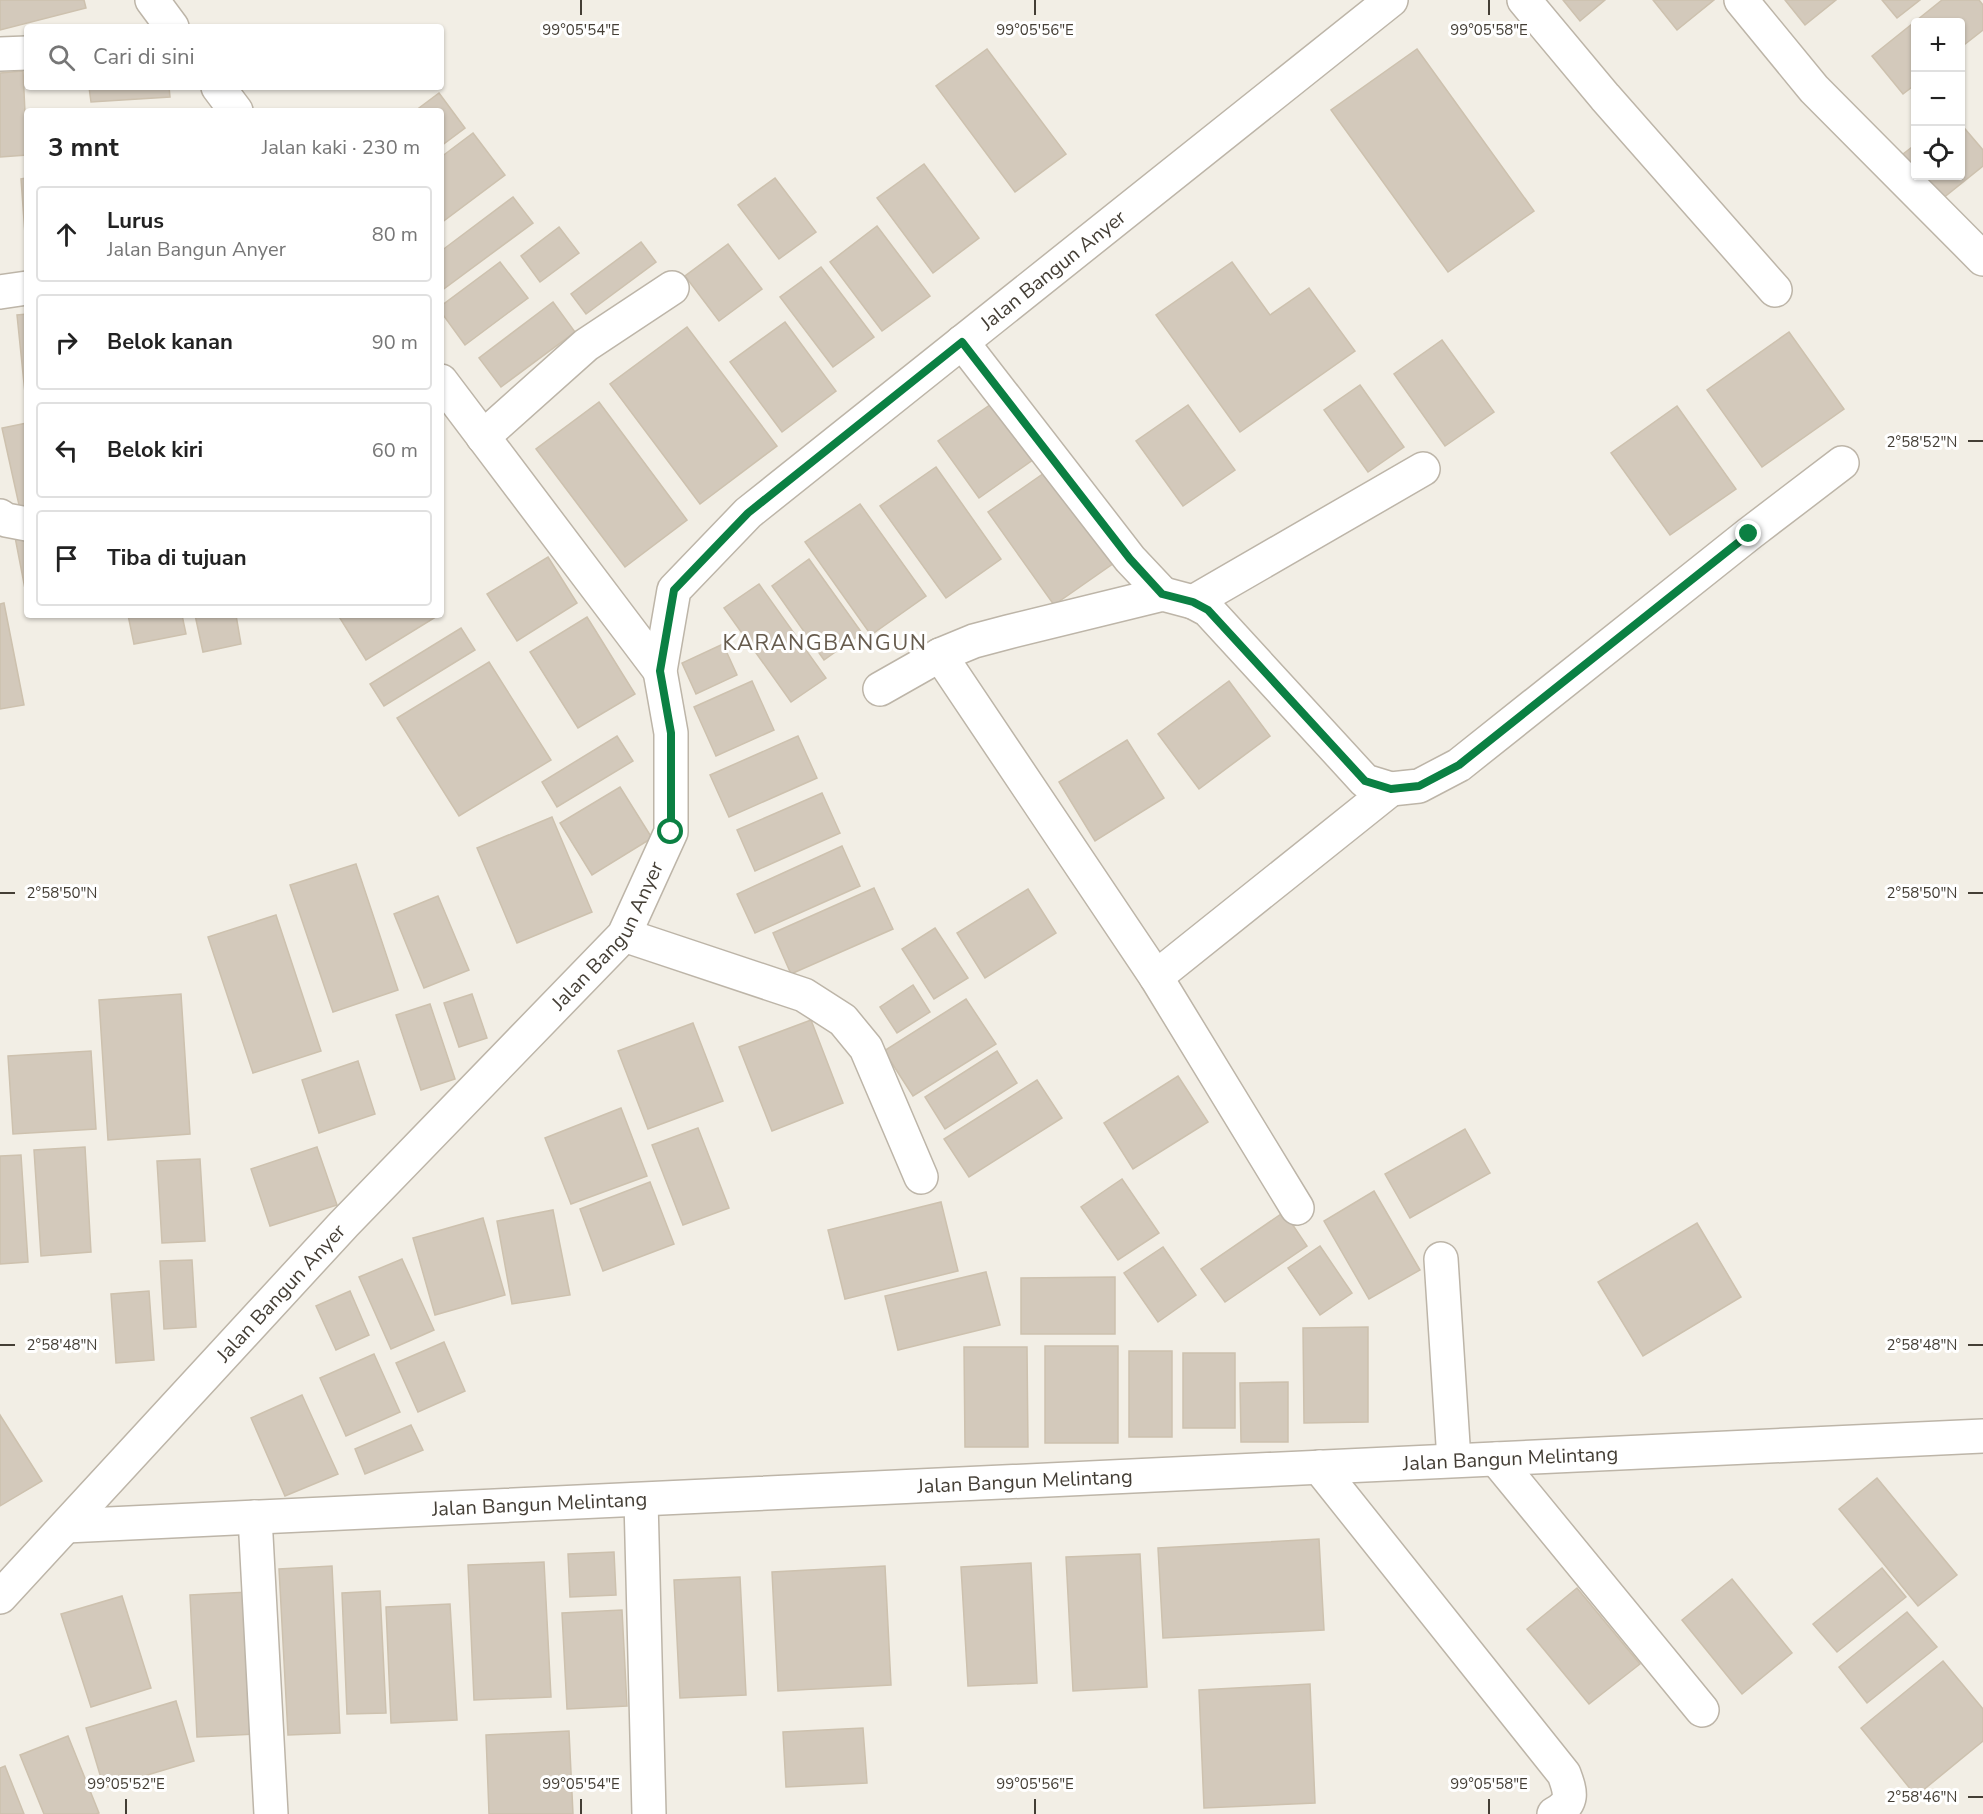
<!DOCTYPE html>
<html lang="id">
<head>
<meta charset="utf-8">
<style>
  body { margin:0; font-family:"Nunito Sans",sans-serif; background:#f6f6f6; color:#222 }
  .controls { position:absolute; right:18px; top:18px; display:grid; overflow:hidden; border-radius:6px; box-shadow:0 2px 4px #0004 }
  .controls button { width:54px; height:54px; display:grid; place-items:center; padding:0; border:0; border-bottom:2px solid #e0e0e0; background:#fff; color:#222; font:30px sans-serif }
  .stop { position:absolute; width:18px; height:18px; margin:-14px; border:4px solid #0b8043; border-radius:50%; background:#fff }
  .stop.end { background:#0b8043; border-color:#fff; box-shadow:0 2px 6px #0008 }
  .list { margin:0; padding:0; list-style:none }
  h2 { display:flex; justify-content:space-between; align-items:center; height:78px; margin:0; padding:0 24px; font-size:26px }
  h2 small { font-size:20px; font-weight:400; color:#767676 }
  .list li { display:grid; grid-template-columns:39px 1fr auto; gap:18px; align-items:center; box-sizing:border-box; height:96px; margin:0 12px 12px; padding:0 12px; border:2px solid #e0e0e0; border-radius:6px }
  .list b { display:block; font-size:22px; white-space:nowrap }
  .list p { margin:0; font-size:20px; white-space:nowrap; color:#767676 }
  .list em { font-size:20px; font-style:normal; color:#767676 }
  .icon { flex:none; width:33px; height:33px; fill:none; stroke:currentColor; stroke-width:2; stroke-linecap:round; stroke-linejoin:round }
  .map { position:relative; flex:none; width:1983px; height:1814px; overflow:hidden }
  .search { position:absolute; background:#fff; box-shadow:0 2px 4px #0004; left:24px; top:24px; width:420px; height:66px; display:flex; align-items:center; gap:15px; box-sizing:border-box; padding:0 21px; border-radius:6px; color:#767676; font-size:22px }
  .panel { position:absolute; background:#fff; box-shadow:0 2px 4px #0004; left:24px; top:108px; width:420px; height:510px; border-radius:6px }
  .map>svg:first-child { display:block }
  .building { fill:#d3c9bb; stroke:#cdc1ae; stroke-width:1.5 }
  .lines { fill:none; stroke-linecap:round; stroke-linejoin:round }
  .minor-casing { stroke:#bdb5a8; stroke-width:36 }
  .minor { stroke:#fff; stroke-width:33 }
  .route { stroke:#0b8043; stroke-width:8 }
  .ticks { fill:none; stroke:#443e35; stroke-width:2 }
  .labels { text-anchor:middle; dominant-baseline:central; stroke-width:6; stroke-linejoin:round; paint-order:stroke }
  .street-label { font-size:20px; fill:#443e35; stroke:#fff }
  .quarter-label { font-size:22px; letter-spacing:1.5px; fill:#665b4d; stroke:#fff }
  .ticks-label { font-size:15px; text-anchor:middle; fill:#443e35; stroke:#fff; stroke-width:6; stroke-linejoin:round; paint-order:stroke }
</style>
</head>
<body>
<div class="map">
<svg width="1983" height="1814" viewBox="0 0 1983 1814">
  <rect width="100%" height="100%" fill="#f2eee5"/>
  <g class="building">
    <path d="M 0,0 L 84,0 L 86,8 L 0,30 Z"/>
    <path d="M 1563,0 L 1605,0 L 1580,21 Z"/>
    <path d="M 1653,0 L 1714,0 L 1677,30 Z"/>
    <path d="M 1785,0 L 1836,0 L 1805,25 Z"/>
    <path d="M 1882,0 L 1920,0 L 1897,18 Z"/>
    <path d="M 1942,0 L 1979,0 L 1983,5 L 1983,30 L 1960,48 L 1960,22 L 1916,22 L 1916,84 L 1903,94 L 1872,56 Z"/>
    <path d="M 987,49 L 1066,154 L 1015,192 L 936,86 Z"/>
    <path d="M 1417,49 L 1534,211 L 1448,272 L 1331,110 Z"/>
    <path d="M 23,71 L 27,155 L 0,157 L 0,73 Z"/>
    <path d="M 89,87 L 169,87 L 170,97 L 91,102 Z"/>
    <path d="M 439,93 L 465,128 L 441,146 L 441,111 L 415,111 Z"/>
    <path d="M 1960,123 L 1983,150 L 1983,166 L 1937,203 L 1899,157 L 1916,144 L 1916,176 L 1960,176 Z"/>
    <path d="M 473,133 L 505,175 L 441,223 L 441,157 Z"/>
    <path d="M 924,164 L 979,238 L 933,273 L 877,198 Z"/>
    <path d="M 27,178 L 27,262 L 21,179 Z"/>
    <path d="M 775,178 L 816,232 L 779,259 L 738,205 Z"/>
    <path d="M 513,197 L 533,223 L 441,291 L 441,251 Z"/>
    <path d="M 877,226 L 930,296 L 882,331 L 830,262 Z"/>
    <path d="M 559,227 L 579,253 L 540,282 L 521,256 Z"/>
    <path d="M 641,242 L 656,262 L 586,314 L 571,294 Z"/>
    <path d="M 728,244 L 762,289 L 719,321 L 685,276 Z"/>
    <path d="M 500,262 L 528,298 L 465,345 L 441,312 L 441,306 Z"/>
    <path d="M 1232,262 L 1270,315 L 1309,288 L 1355,351 L 1240,432 L 1156,315 Z"/>
    <path d="M 821,267 L 874,337 L 833,367 L 780,297 Z"/>
    <path d="M 553,302 L 575,332 L 501,387 L 479,358 Z"/>
    <path d="M 27,314 L 27,403 L 26,403 L 17,315 Z"/>
    <path d="M 785,322 L 836,391 L 782,432 L 730,362 Z"/>
    <path d="M 687,327 L 777,446 L 700,504 L 610,384 Z"/>
    <path d="M 1789,332 L 1844,409 L 1762,467 L 1707,390 Z"/>
    <path d="M 1442,340 L 1494,412 L 1445,446 L 1394,374 Z"/>
    <path d="M 1360,385 L 1404,447 L 1368,472 L 1324,410 Z"/>
    <path d="M 997,400 L 1037,457 L 979,498 L 938,441 Z"/>
    <path d="M 599,402 L 687,520 L 625,567 L 536,449 Z"/>
    <path d="M 1188,405 L 1235,470 L 1183,506 L 1136,441 Z"/>
    <path d="M 1677,406 L 1736,489 L 1670,535 L 1611,453 Z"/>
    <path d="M 27,423 L 27,512 L 21,514 L 2,428 Z"/>
    <path d="M 936,467 L 1001,559 L 946,598 L 880,506 Z"/>
    <path d="M 1047,471 L 1114,563 L 1054,605 L 988,512 Z"/>
    <path d="M 860,504 L 926,596 L 871,635 L 805,542 Z"/>
    <path d="M 27,534 L 27,599 L 15,537 Z"/>
    <path d="M 548,557 L 577,603 L 517,641 L 487,594 Z"/>
    <path d="M 809,559 L 862,633 L 824,660 L 772,586 Z"/>
    <path d="M 759,584 L 826,678 L 791,702 L 724,608 Z"/>
    <path d="M 4,603 L 24,705 L 0,709 L 0,604 Z"/>
    <path d="M 128,615 L 182,615 L 186,634 L 134,644 Z"/>
    <path d="M 195,615 L 236,615 L 241,644 L 203,652 Z"/>
    <path d="M 338,615 L 439,615 L 366,660 Z"/>
    <path d="M 587,617 L 635,694 L 578,728 L 530,652 Z"/>
    <path d="M 461,628 L 475,650 L 384,706 L 370,684 Z"/>
    <path d="M 723,644 L 737,675 L 696,694 L 682,663 Z"/>
    <path d="M 489,662 L 551,760 L 459,816 L 397,718 Z"/>
    <path d="M 752,681 L 774,730 L 716,756 L 694,707 Z"/>
    <path d="M 1229,681 L 1270,736 L 1199,789 L 1158,734 Z"/>
    <path d="M 617,736 L 633,761 L 557,807 L 542,782 Z"/>
    <path d="M 798,736 L 817,778 L 729,817 L 710,775 Z"/>
    <path d="M 1127,740 L 1164,798 L 1095,841 L 1059,782 Z"/>
    <path d="M 620,787 L 652,838 L 592,875 L 560,823 Z"/>
    <path d="M 822,793 L 840,833 L 755,871 L 737,830 Z"/>
    <path d="M 552,817 L 592,912 L 517,943 L 477,848 Z"/>
    <path d="M 842,846 L 860,886 L 755,933 L 737,894 Z"/>
    <path d="M 356,864 L 398,990 L 333,1012 L 290,885 Z"/>
    <path d="M 874,888 L 893,929 L 791,974 L 773,933 Z"/>
    <path d="M 1028,889 L 1056,933 L 985,978 L 957,933 Z"/>
    <path d="M 438,896 L 469,970 L 424,988 L 394,914 Z"/>
    <path d="M 276,915 L 321,1051 L 253,1073 L 208,937 Z"/>
    <path d="M 935,928 L 968,978 L 934,999 L 902,949 Z"/>
    <path d="M 913,985 L 930,1012 L 897,1033 L 880,1007 Z"/>
    <path d="M 181,994 L 190,1134 L 108,1140 L 99,1000 Z"/>
    <path d="M 472,994 L 487,1038 L 459,1047 L 444,1003 Z"/>
    <path d="M 966,999 L 996,1044 L 913,1096 L 884,1051 Z"/>
    <path d="M 430,1004 L 455,1079 L 421,1090 L 396,1015 Z"/>
    <path d="M 811,1020 L 843,1103 L 772,1131 L 739,1047 Z"/>
    <path d="M 693,1023 L 723,1101 L 648,1129 L 618,1051 Z"/>
    <path d="M 91,1051 L 96,1129 L 13,1134 L 8,1056 Z"/>
    <path d="M 997,1051 L 1017,1083 L 945,1129 L 925,1097 Z"/>
    <path d="M 358,1061 L 375,1114 L 319,1133 L 302,1080 Z"/>
    <path d="M 1178,1076 L 1208,1122 L 1133,1169 L 1104,1123 Z"/>
    <path d="M 1037,1080 L 1062,1118 L 969,1177 L 944,1139 Z"/>
    <path d="M 621,1108 L 647,1176 L 571,1204 L 545,1138 Z"/>
    <path d="M 698,1128 L 729,1208 L 683,1225 L 652,1145 Z"/>
    <path d="M 1465,1129 L 1490,1173 L 1410,1218 L 1385,1174 Z"/>
    <path d="M 85,1147 L 91,1252 L 41,1256 L 34,1150 Z"/>
    <path d="M 317,1147 L 337,1205 L 270,1226 L 251,1169 Z"/>
    <path d="M 21,1155 L 28,1262 L 0,1264 L 0,1156 Z"/>
    <path d="M 200,1159 L 205,1241 L 162,1243 L 157,1161 Z"/>
    <path d="M 1122,1179 L 1159,1233 L 1118,1260 L 1081,1207 Z"/>
    <path d="M 650,1182 L 674,1244 L 603,1271 L 580,1209 Z"/>
    <path d="M 1374,1191 L 1420,1270 L 1369,1299 L 1324,1221 Z"/>
    <path d="M 941,1202 L 958,1271 L 845,1299 L 828,1230 Z"/>
    <path d="M 553,1210 L 570,1295 L 512,1304 L 497,1221 Z"/>
    <path d="M 1284,1212 L 1307,1246 L 1225,1302 L 1201,1269 Z"/>
    <path d="M 483,1218 L 505,1295 L 435,1315 L 413,1238 Z"/>
    <path d="M 1697,1223 L 1741,1297 L 1643,1356 L 1598,1282 Z"/>
    <path d="M 1320,1246 L 1352,1293 L 1320,1315 L 1288,1268 Z"/>
    <path d="M 1163,1247 L 1196,1295 L 1158,1322 L 1124,1273 Z"/>
    <path d="M 402,1259 L 434,1330 L 391,1349 L 359,1277 Z"/>
    <path d="M 192,1260 L 196,1327 L 164,1329 L 160,1261 Z"/>
    <path d="M 986,1272 L 1000,1325 L 898,1350 L 885,1296 Z"/>
    <path d="M 1115,1277 L 1115,1334 L 1021,1334 L 1021,1278 Z"/>
    <path d="M 149,1291 L 154,1360 L 116,1363 L 111,1294 Z"/>
    <path d="M 350,1291 L 369,1335 L 336,1350 L 316,1306 Z"/>
    <path d="M 1368,1327 L 1368,1422 L 1304,1423 L 1303,1328 Z"/>
    <path d="M 444,1342 L 465,1391 L 418,1412 L 396,1363 Z"/>
    <rect x="1045" y="1346" width="73" height="97"/>
    <path d="M 964,1347 L 1027,1347 L 1028,1447 L 965,1447 Z"/>
    <rect x="1129" y="1351" width="43" height="86"/>
    <rect x="1183" y="1353" width="52" height="75"/>
    <path d="M 374,1354 L 400,1412 L 346,1436 L 320,1378 Z"/>
    <path d="M 1288,1382 L 1288,1442 L 1241,1442 L 1240,1383 Z"/>
    <path d="M 302,1395 L 338,1474 L 285,1496 L 251,1418 Z"/>
    <path d="M 0,1415 L 42,1481 L 0,1506 Z"/>
    <path d="M 411,1425 L 423,1450 L 365,1474 L 355,1449 Z"/>
    <path d="M 1877,1478 L 1957,1575 L 1918,1606 L 1839,1509 Z"/>
    <path d="M 1319,1539 L 1324,1630 L 1163,1638 L 1158,1548 Z"/>
    <path d="M 614,1552 L 616,1595 L 570,1597 L 568,1554 Z"/>
    <path d="M 1140,1554 L 1147,1687 L 1073,1691 L 1066,1557 Z"/>
    <path d="M 544,1562 L 551,1697 L 474,1700 L 468,1565 Z"/>
    <path d="M 1031,1563 L 1037,1683 L 968,1686 L 961,1567 Z"/>
    <path d="M 332,1566 L 340,1733 L 288,1735 L 279,1569 Z"/>
    <path d="M 885,1566 L 891,1685 L 778,1691 L 772,1572 Z"/>
    <path d="M 1882,1568 L 1906,1597 L 1837,1652 L 1813,1624 Z"/>
    <path d="M 740,1577 L 746,1695 L 680,1698 L 674,1580 Z"/>
    <path d="M 1732,1579 L 1792,1653 L 1742,1694 L 1682,1620 Z"/>
    <path d="M 1577,1588 L 1640,1664 L 1589,1704 L 1527,1629 Z"/>
    <path d="M 380,1591 L 386,1713 L 347,1714 L 342,1593 Z"/>
    <path d="M 249,1592 L 257,1734 L 197,1737 L 190,1595 Z"/>
    <path d="M 122,1596 L 151,1688 L 91,1707 L 61,1614 Z"/>
    <path d="M 450,1604 L 457,1720 L 391,1723 L 386,1607 Z"/>
    <path d="M 622,1610 L 627,1706 L 567,1709 L 562,1613 Z"/>
    <path d="M 1907,1612 L 1937,1647 L 1867,1703 L 1839,1667 Z"/>
    <path d="M 1943,1661 L 1983,1709 L 1983,1741 L 1916,1796 L 1861,1728 Z"/>
    <path d="M 1310,1684 L 1315,1803 L 1204,1808 L 1199,1690 Z"/>
    <path d="M 176,1701 L 194,1761 L 104,1788 L 86,1728 Z"/>
    <path d="M 863,1728 L 867,1783 L 786,1787 L 783,1732 Z"/>
    <path d="M 569,1731 L 573,1814 L 489,1814 L 486,1735 Z"/>
    <path d="M 68,1736 L 99,1813 L 96,1814 L 44,1814 L 20,1755 Z"/>
    <path d="M 5,1766 L 24,1814 L 0,1814 L 0,1768 Z"/>
  </g>
  <g class="lines">
    <g class="minor-casing">
      <g id="minor">
        <path d="M 152,0 L 172,27"/>
        <path d="M 1524,0 L 1605,97 L 1775,290"/>
        <path d="M 1741,0 L 1814,89 L 1983,259"/>
        <path d="M 0,54 L 27,53"/>
        <path d="M 218,87 L 236,111"/>
        <path d="M 0,292 L 27,288"/>
        <path d="M 962,342 L 1130,559 L 1163,594"/>
        <path d="M 441,381 L 660,671"/>
        <path d="M 483,437 L 586,345 L 672,288"/>
        <path d="M 0,516 L 6,520 L 27,524"/>
        <path d="M 1193,602 L 1208,610 L 1365,781 L 1391,789 L 1419,786 L 1459,765 L 1749,534 L 1842,463"/>
        <path d="M 940,655 L 1156,977 L 1297,1208"/>
        <path d="M 880,689 L 940,655 L 974,641 L 1008,632 L 1163,594 L 1193,602 L 1423,469"/>
        <path d="M 624,935 L 804,995 L 843,1020 L 866,1048 L 921,1177"/>
        <path d="M 1156,977 L 1391,789"/>
        <path d="M 1441,1259 L 1454,1460"/>
        <path d="M 1496,1459 L 1702,1710"/>
        <path d="M 1319,1467 L 1564,1774 C 1571,1793 1574,1803 1554,1814"/>
        <path d="M 641,1500 L 649,1814"/>
        <path d="M 255,1517 L 271,1814"/>
        <path id="s1" d="M 66,1526 L 1983,1436"/>
        <path id="s2" d="M 0,1597 L 344,1224 L 624,935 L 671,832 L 671,733 L 660,671 L 674,590 L 748,513 L 1391,0"/>
      </g>
    </g>
    <use href="#minor" class="minor"/>
  </g>
  <g class="lines">
    <path class="route" d="M 671,832 L 671,733 L 660,671 L 674,590 L 748,513 L 962,342 L 1130,559 L 1162,594 L 1193,602 L 1208,610 L 1365,781 L 1391,789 L 1419,786 L 1459,765 L 1749,534"/>
  </g>
  <path class="ticks" d="M 581,0 L 581,15M 1035,0 L 1035,15M 1489,0 L 1489,15M 1968,441 L 1983,441M 0,893 L 15,893M 1968,893 L 1983,893M 0,1345 L 15,1345M 1968,1345 L 1983,1345M 1968,1797 L 1983,1797M 126,1799 L 126,1814M 581,1799 L 581,1814M 1035,1799 L 1035,1814M 1489,1799 L 1489,1814"/>
  <g class="labels">
    <g class="street-label">
      <text stroke="none"><textPath href="#s2" startOffset="1764">Jalan Bangun Anyer</textPath></text>
      <text stroke="none"><textPath href="#s2" startOffset="900">Jalan Bangun Anyer</textPath></text>
      <text stroke="none"><textPath href="#s2" startOffset="414">Jalan Bangun Anyer</textPath></text>
      <text stroke="none"><textPath href="#s1" startOffset="1446">Jalan Bangun Melintang</textPath></text>
      <text stroke="none"><textPath href="#s1" startOffset="960">Jalan Bangun Melintang</textPath></text>
      <text stroke="none"><textPath href="#s1" startOffset="474">Jalan Bangun Melintang</textPath></text>
    </g>
    <g class="quarter-label">
      <text x="825" y="643">KARANGBANGUN</text>
    </g>
  </g>
  <g class="ticks-label">
    <text x="581" y="35">99°05'54"E</text>
    <text x="1035" y="35">99°05'56"E</text>
    <text x="1489" y="35">99°05'58"E</text>
    <text x="1922" y="447">2°58'52"N</text>
    <text x="62" y="898">2°58'50"N</text>
    <text x="1922" y="898">2°58'50"N</text>
    <text x="62" y="1350">2°58'48"N</text>
    <text x="1922" y="1350">2°58'48"N</text>
    <text x="126" y="1789">99°05'52"E</text>
    <text x="581" y="1789">99°05'54"E</text>
    <text x="1035" y="1789">99°05'56"E</text>
    <text x="1489" y="1789">99°05'58"E</text>
    <text x="1922" y="1802">2°58'46"N</text>
  </g>
</svg>
<div class="controls">
<button>+</button>
<button>−</button>
<button><svg class="icon" aria-label="locate" viewBox="0 0 24 24"><circle cx="12" cy="12" r="6"/><path d="M12 2v4M12 18v4M2 12h4M18 12h4"/></svg></button>
</div>
<div class="stop" style="left:671px;top:832px"></div>
<div class="stop end" style="left:1749px;top:534px"></div>
<div class="search"><svg class="icon" aria-label="search" viewBox="0 0 24 24"><circle cx="10" cy="10" r="6"/><path d="M15 15l6 6"/></svg>Cari di sini</div>
<section class="panel">
<h2>3 mnt<small>Jalan kaki · 230 m</small></h2>
<ul class="list">
<li><svg class="icon" aria-label="ahead" viewBox="0 0 24 24"><path d="M12 20V5M6 11l6-6 6 6"/></svg><div><b>Lurus</b><p>Jalan Bangun Anyer</p></div><em>80 m</em></li>
<li><svg class="icon" aria-label="right" viewBox="0 0 24 24"><path d="M7 20v-9h11M14 6l5 5-5 5"/></svg><div><b>Belok kanan</b></div><em>90 m</em></li>
<li><svg class="icon" aria-label="left" viewBox="0 0 24 24"><path d="M17 20v-9H6M10 6l-5 5 5 5"/></svg><div><b>Belok kiri</b></div><em>60 m</em></li>
<li><svg class="icon" aria-label="arrive" viewBox="0 0 24 24"><path d="M6 21V4h12l-3 4 3 4H6"/></svg><div><b>Tiba di tujuan</b></div></li>
</ul>
</section>
</div>
</body>
</html>
